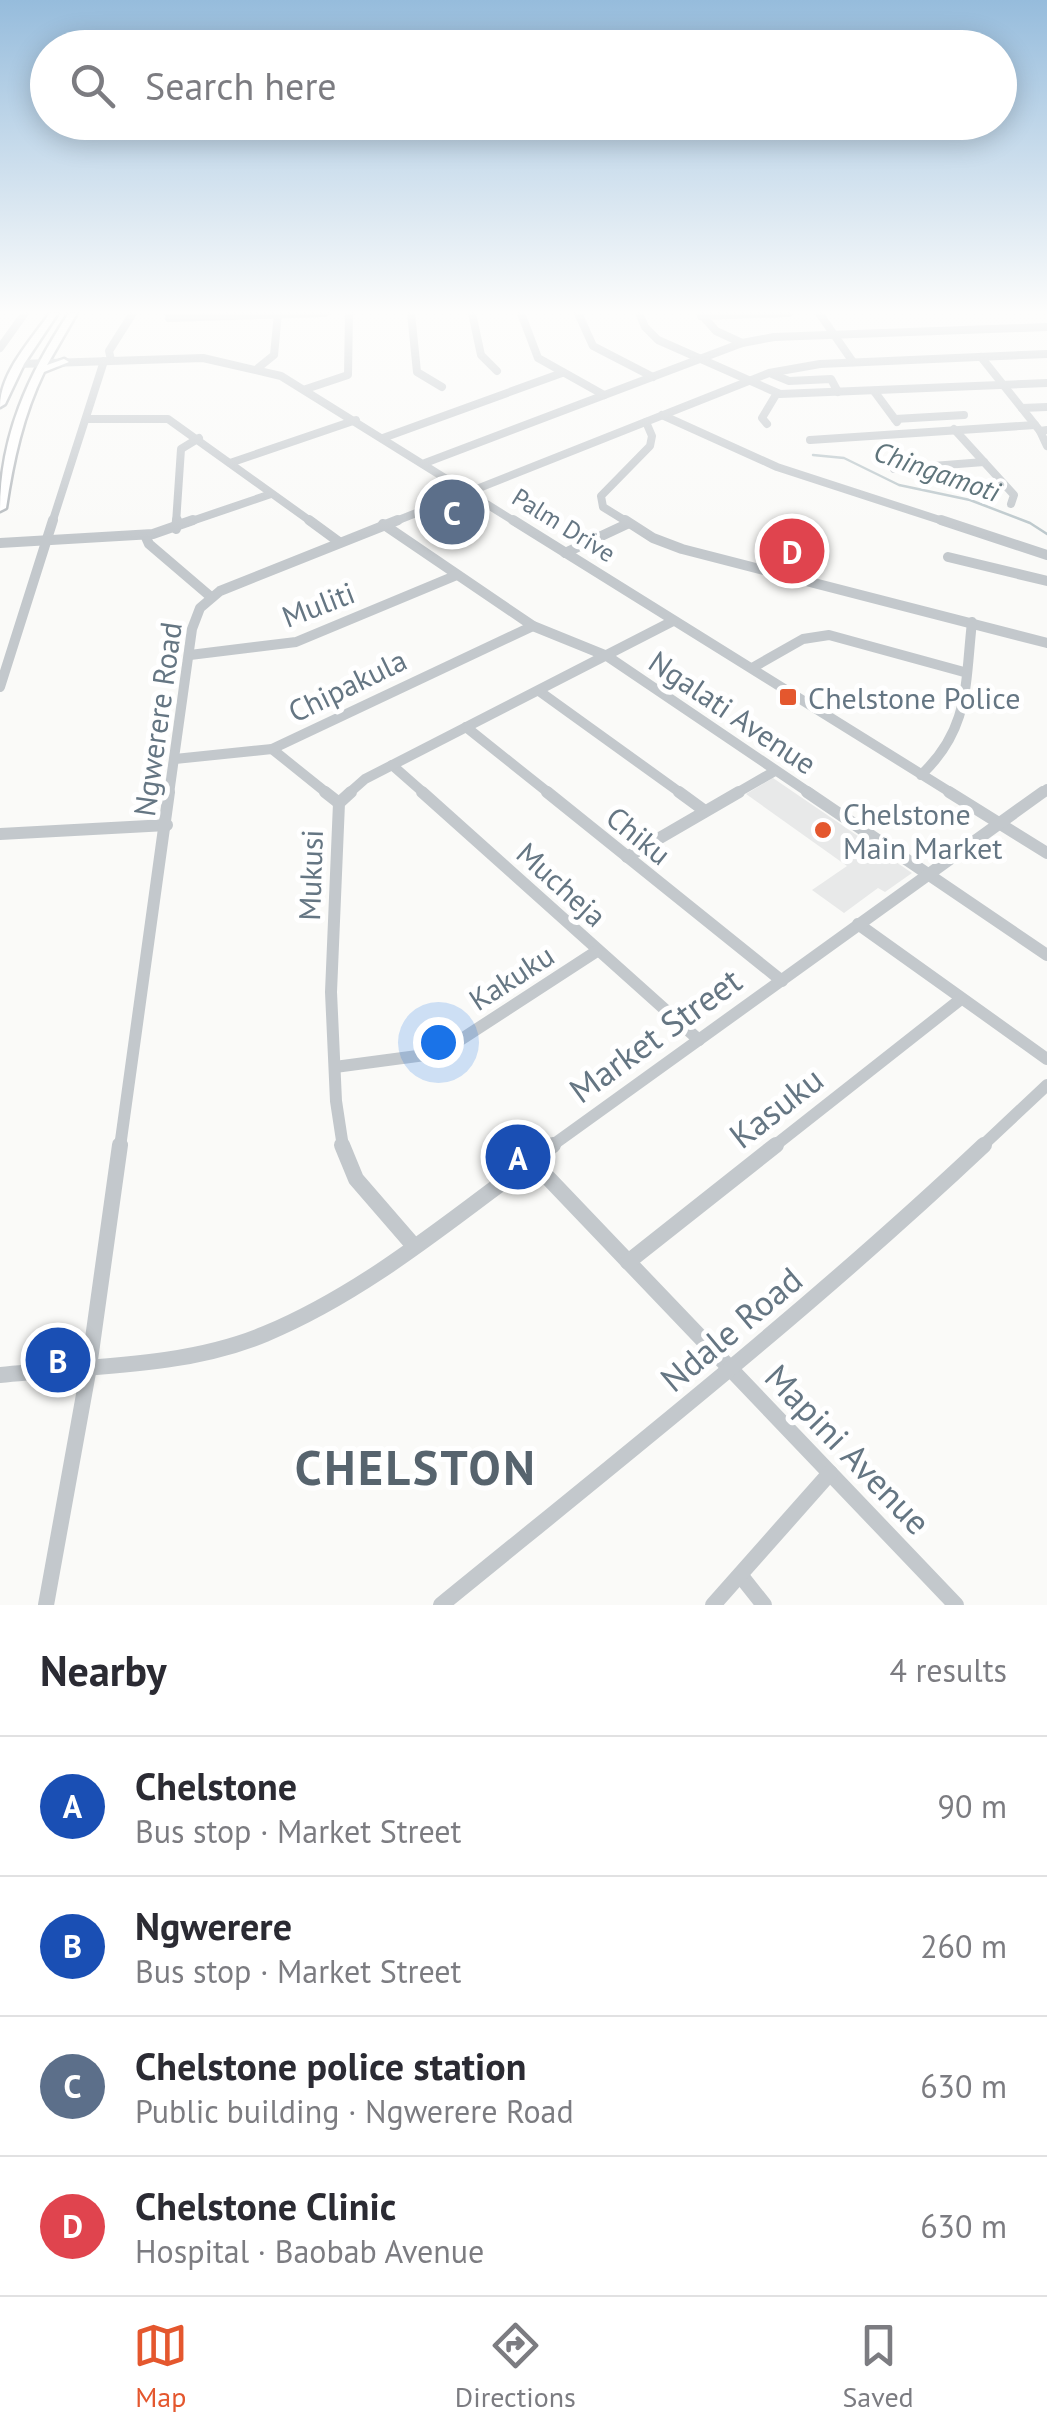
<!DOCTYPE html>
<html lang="en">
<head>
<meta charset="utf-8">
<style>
  body { margin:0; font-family:"PT Sans",sans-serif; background:#f2f2f3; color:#2b2b33 }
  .you { position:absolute; left:438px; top:1042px; width:35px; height:35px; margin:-25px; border:8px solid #fff; border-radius:50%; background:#1a73e8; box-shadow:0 0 0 15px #1a73e833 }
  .badge { display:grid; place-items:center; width:65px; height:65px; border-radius:50%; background:#e4572e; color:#fff; font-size:32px; font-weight:700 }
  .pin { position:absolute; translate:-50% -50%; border:5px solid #fff; box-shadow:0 2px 10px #0006 }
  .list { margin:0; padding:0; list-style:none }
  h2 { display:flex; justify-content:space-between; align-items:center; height:130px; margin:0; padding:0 40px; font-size:42px }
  h2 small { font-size:32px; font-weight:400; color:#7c7c81 }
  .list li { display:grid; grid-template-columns:65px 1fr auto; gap:30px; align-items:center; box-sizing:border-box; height:140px; padding:0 40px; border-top:2px solid #e1e1e2 }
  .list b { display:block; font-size:38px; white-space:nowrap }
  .list p { margin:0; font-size:32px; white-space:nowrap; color:#7c7c81 }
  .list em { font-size:32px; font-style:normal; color:#7c7c81 }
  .icon { flex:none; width:55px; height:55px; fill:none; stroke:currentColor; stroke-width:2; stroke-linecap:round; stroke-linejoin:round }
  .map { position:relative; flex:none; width:1047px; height:1605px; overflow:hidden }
  .search { position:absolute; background:#fff; box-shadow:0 5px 25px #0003; left:30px; right:30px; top:30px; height:110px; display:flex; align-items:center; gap:25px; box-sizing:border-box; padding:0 35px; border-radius:55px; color:#7c7c81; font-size:38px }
  .sheet { height:690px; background:#fff }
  nav { display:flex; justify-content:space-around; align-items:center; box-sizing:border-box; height:140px; border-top:2px solid #e1e1e2; background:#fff; font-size:28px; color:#7c7c81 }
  nav a { display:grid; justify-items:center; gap:5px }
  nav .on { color:#e4572e }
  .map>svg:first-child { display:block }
  .built { fill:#e8e9e9 }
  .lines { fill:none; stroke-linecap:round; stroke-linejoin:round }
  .stream { stroke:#bbc7cb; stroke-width:2.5 }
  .major-casing { stroke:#b5babe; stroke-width:5 }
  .minor-far3 { stroke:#c3c8cc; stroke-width:8 }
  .minor-far2 { stroke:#c3c8cc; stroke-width:10 }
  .minor-far1 { stroke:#c3c8cc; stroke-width:12 }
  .minor { stroke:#c3c8cc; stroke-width:16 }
  .major { fill:#fff; fill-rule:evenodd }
  .poi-dot { fill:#e4572e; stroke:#fff; stroke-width:4 }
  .labels { text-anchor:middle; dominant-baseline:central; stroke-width:10; stroke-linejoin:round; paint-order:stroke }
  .far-street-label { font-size:25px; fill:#657683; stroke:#fff }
  .far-water-label { font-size:28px; font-style:italic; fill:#60757c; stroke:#fff }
  .street-label { font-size:30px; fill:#657683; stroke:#fff }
  .poi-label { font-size:30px; fill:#657683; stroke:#fff; text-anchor:start }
  .near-street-label { font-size:35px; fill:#657683; stroke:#fff }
  .near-district-label { font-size:48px; font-weight:bold; letter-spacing:2.5px; fill:#57646e; stroke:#fff }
</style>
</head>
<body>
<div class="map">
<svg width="1047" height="1605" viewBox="0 0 1047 1605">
  <rect width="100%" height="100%" fill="#fafaf8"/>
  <path class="built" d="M 773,778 L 912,873 L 885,892 L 878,888 L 844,913 L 812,890 L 847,866 L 746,794 Z"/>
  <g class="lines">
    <path class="stream" d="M 813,455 L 844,458 L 899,485 L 970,500 L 1030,523 L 1047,534"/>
    <g class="major-casing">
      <g id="major">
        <path d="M 50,313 L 58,313 L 24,364 L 5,404 L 0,407 C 0,373 31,340 50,313 Z"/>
        <path d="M 69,313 L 77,313 L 47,365 L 64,359 L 69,362 L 44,372 C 23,415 13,461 6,508 L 0,511 C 0,436 28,375 69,313 Z"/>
      </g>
    </g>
    <g class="minor-far3">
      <path d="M 411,313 L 417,372 L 442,387"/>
      <path d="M 472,313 L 481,355 L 497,371"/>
      <path d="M 521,313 L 538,358 L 604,395"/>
      <path d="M 578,313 L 593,346 L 653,377"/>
      <path d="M 639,313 L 645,327 L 658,340 L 780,394 L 1047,383"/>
      <path d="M 700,313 L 716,331 L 742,343"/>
      <path d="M 819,313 L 853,362"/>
      <path d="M 701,316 L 789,313"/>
      <path d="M 169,318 L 325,313"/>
      <path d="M 0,348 L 25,313"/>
      <path d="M 981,357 L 1040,431 L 1047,430"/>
      <path d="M 111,360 L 109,351 L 133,313"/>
      <path d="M 19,364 L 203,358 L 281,376 L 517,523"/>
      <path d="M 258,368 L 274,355 L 278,313"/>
      <path d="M 772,374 L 789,381 L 831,379 L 838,392"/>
      <path d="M 306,389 L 348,375 L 349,313"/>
      <path d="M 874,391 L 897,422"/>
      <path d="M 1022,408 L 1047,407"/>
      <path d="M 662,415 L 777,467 L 949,523"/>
      <path d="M 86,419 L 168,419 L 313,523"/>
      <path d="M 895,419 L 964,415"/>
      <path d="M 767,424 L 762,418 L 777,393"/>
      <path d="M 954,429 L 1014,495 L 1011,504"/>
      <path d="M 1040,431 L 1047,446"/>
      <path d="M 383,438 L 562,373"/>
      <path d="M 810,440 L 1035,425"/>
      <path d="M 230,463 L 356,420"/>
      <path d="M 425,463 L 742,343 L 774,337 L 1047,327"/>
      <path d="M 894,469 L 984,462"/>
      <path d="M 52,523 L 104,361"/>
      <path d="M 176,523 L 181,449 L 199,438"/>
      <path d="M 186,523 L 271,494"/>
      <path d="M 391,523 L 769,373 L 820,364 L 1047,354"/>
      <path d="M 629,523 L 603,507 L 601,496 L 650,446 L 652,436 L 646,422"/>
    </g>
    <g class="minor-far2">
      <path d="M 309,520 L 339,542"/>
      <path d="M 513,520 L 953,794"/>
      <path d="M 625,520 L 653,538 L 682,549 L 1047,643"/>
      <path d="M 941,520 L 1047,555"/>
      <path d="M 383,524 L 533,626 L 607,656 L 811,794"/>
      <path d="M 176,529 L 177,520"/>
      <path d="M 145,535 L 149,544 L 211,597"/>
      <path d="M 0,543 L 153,534 L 193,520"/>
      <path d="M 565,553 L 627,524"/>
      <path d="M 948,557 L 1047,581"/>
      <path d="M 190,655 L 296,642 L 457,575"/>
      <path d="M 752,668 L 803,639 L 829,635 L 964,672"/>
      <path d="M 0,687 L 53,520"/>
      <path d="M 539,691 L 682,794"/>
      <path d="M 466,727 L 550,794"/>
      <path d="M 272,749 L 328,794"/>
      <path d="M 175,759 L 272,749 L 533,626"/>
      <path d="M 392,765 L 425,794"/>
      <path d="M 921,775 C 970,729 965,684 972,622"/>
      <path d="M 169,794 L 192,629 L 200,608 L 220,591 L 398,520"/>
      <path d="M 348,794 L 365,779 L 673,621"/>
      <path d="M 735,794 L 775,771"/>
      <path d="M 1040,794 L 1047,789"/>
    </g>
    <g class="minor-far1">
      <path d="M 325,792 L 339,803"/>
      <path d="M 422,792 L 699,1040"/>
      <path d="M 547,792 L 782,981"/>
      <path d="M 679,792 L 705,811"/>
      <path d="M 807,792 L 1047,955"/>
      <path d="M 949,792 L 1047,853"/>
      <path d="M 0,834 L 167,825"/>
      <path d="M 627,857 L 739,792"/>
      <path d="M 858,924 L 1047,1059"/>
      <path d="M 335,1067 L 425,1055 L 454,1044 L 597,951"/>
      <path d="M 120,1147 L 169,792"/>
      <path d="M 343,1147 L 336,1101 L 331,992 L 339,803 L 351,792"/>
      <path d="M 550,1147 L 1043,792"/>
      <path d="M 773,1147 L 961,999"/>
      <path d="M 981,1147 L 1047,1085"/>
    </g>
    <g class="minor">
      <path d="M 342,1145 L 356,1179 L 414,1246"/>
      <path d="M 532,1161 L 956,1605"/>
      <path d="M 628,1262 L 776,1145"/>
      <path d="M 0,1375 C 86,1366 184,1368 265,1334 C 371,1290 461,1211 553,1145"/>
      <path d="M 741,1576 L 764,1605"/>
      <path d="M 46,1605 L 89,1367 L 120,1145"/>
      <path d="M 441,1605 C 625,1455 811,1308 984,1145"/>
      <path d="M 713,1605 L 830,1473"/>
    </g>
    <use href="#major" class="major"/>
  </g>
  <linearGradient id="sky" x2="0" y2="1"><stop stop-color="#96bcdc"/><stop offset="0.58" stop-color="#fdfdfc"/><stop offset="1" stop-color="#fdfdfc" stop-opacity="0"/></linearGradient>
  <rect width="1047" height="538" fill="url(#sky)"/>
  <g class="poi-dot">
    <rect x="778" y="687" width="20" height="20" rx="5"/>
    <circle cx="823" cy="830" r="10"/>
  </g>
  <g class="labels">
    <g class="far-street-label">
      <text transform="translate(564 525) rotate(32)">Palm Drive</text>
    </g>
    <g class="far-water-label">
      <text transform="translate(937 471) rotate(19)">Chingamoti</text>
    </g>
    <g class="street-label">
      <text transform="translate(318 604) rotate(-21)">Muliti</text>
      <text transform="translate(347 685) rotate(-26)">Chipakula</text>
      <text transform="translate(733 712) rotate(34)">Ngalati Avenue</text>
      <text transform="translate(157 719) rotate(-82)">Ngwerere Road</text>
      <text transform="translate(639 835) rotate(39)">Chiku</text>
      <text transform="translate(310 875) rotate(-88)">Mukusi</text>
      <text transform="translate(562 884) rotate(42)">Mucheja</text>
      <text transform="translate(511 977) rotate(-33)">Kakuku</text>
    </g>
    <g class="poi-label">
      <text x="808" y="697">Chelstone Police</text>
      <text x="843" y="813">Chelstone<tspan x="843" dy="34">Main Market</tspan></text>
    </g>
    <g class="near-street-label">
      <text transform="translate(655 1035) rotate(-36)">Market Street</text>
      <text transform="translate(776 1107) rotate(-38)">Kasuku</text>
      <text transform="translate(731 1329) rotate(-40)">Ndale Road</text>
      <text transform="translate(848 1449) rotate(46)">Mapini Avenue</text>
    </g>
    <g class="near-district-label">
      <text x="416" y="1467">CHELSTON</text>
    </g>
  </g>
</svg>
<div class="you"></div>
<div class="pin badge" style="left:518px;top:1157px;background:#1a4fb4">A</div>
<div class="pin badge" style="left:58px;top:1360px;background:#1a4fb4">B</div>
<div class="pin badge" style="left:452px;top:512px;background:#5c6f8a">C</div>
<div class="pin badge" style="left:792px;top:551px;background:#e0444e">D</div>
<div class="search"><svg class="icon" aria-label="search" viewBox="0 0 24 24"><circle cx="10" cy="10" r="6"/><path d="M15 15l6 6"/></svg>Search here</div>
</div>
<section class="sheet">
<h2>Nearby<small>4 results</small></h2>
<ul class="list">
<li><span class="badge" style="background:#1a4fb4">A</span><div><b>Chelstone</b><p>Bus stop · Market Street</p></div><em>90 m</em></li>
<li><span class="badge" style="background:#1a4fb4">B</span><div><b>Ngwerere</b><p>Bus stop · Market Street</p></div><em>260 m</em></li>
<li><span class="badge" style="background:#5c6f8a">C</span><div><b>Chelstone police station</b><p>Public building · Ngwerere Road</p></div><em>630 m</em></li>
<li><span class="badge" style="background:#e0444e">D</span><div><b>Chelstone Clinic</b><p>Hospital · Baobab Avenue</p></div><em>630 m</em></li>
</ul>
</section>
<nav>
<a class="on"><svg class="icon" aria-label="map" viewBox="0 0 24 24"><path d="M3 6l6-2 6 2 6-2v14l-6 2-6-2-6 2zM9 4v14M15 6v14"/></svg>Map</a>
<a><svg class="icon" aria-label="directions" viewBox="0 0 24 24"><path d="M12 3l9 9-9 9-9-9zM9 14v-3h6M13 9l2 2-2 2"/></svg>Directions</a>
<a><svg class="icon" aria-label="saved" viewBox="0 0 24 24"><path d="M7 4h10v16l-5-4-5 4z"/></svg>Saved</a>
</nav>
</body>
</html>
